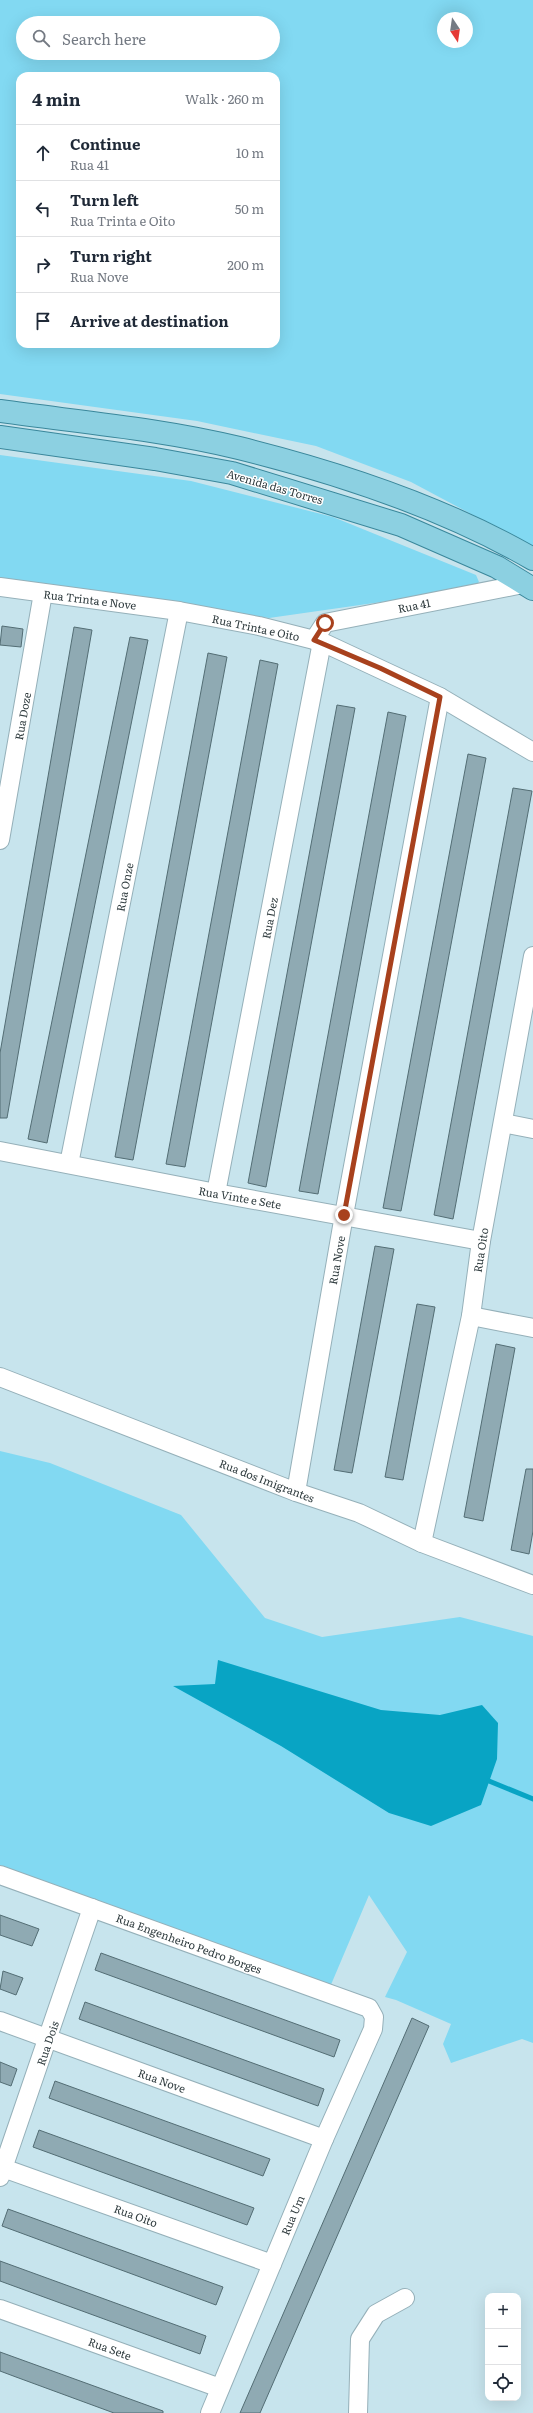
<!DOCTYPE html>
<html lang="en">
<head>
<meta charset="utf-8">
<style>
  body { margin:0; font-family:Literata,serif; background:#f2f2f3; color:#1f2937 }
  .controls { position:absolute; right:12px; bottom:12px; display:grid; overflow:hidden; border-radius:8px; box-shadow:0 4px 16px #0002 }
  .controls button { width:36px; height:36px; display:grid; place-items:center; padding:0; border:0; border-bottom:1px solid #e0e1e3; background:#fff; color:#1f2937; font:20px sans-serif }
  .compass { position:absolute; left:437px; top:12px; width:36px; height:36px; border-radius:50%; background:#fff; box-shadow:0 4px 16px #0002; rotate:167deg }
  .stop { position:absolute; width:12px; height:12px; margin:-9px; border:3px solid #a8411d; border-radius:50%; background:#fff }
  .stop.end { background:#a8411d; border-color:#fff; box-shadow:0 1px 4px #0008 }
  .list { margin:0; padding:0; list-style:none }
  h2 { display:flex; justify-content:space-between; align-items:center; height:52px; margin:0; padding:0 16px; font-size:17px }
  h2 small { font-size:13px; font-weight:400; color:#747a83 }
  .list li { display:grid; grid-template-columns:26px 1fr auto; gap:12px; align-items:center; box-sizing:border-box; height:56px; padding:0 16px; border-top:1px solid #e0e1e3 }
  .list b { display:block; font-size:15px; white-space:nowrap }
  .list p { margin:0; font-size:13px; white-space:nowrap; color:#747a83 }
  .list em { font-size:13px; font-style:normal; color:#747a83 }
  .icon { flex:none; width:22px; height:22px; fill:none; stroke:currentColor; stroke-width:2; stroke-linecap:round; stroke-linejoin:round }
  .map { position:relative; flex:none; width:533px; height:2413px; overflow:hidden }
  .search { position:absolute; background:#fff; box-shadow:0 4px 16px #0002; left:16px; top:16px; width:264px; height:44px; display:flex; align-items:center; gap:10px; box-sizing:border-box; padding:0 14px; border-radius:22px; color:#747a83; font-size:15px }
  .panel { position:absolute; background:#fff; box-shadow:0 4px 16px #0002; left:16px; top:72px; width:264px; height:276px; border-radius:12px }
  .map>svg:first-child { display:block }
  .green { fill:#82d9f2; fill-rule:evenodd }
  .water { fill:#08a4c4 }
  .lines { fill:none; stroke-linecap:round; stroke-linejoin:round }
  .stream { stroke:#08a4c4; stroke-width:5 }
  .building { fill:#8faab3; stroke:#536d74 }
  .minor-casing { stroke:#95b0b9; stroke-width:20 }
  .major-casing { stroke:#3a879b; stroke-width:24 }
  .minor { stroke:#fff; stroke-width:18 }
  .major { stroke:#8cd0e1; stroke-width:22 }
  .route { stroke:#a8411d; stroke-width:5 }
  .labels { text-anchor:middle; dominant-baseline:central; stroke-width:3; stroke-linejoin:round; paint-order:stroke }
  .street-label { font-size:11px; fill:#303c3f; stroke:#fff }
</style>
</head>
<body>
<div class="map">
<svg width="533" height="2413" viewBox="0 0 533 2413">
  <rect width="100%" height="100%" fill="#c7e4ed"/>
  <g class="green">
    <path d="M 0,0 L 533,0 L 533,547 L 411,482 L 316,446 L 197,421 L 0,394 ZM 443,18 L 467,18 L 467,42 L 443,42 ZM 23,23 L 273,23 L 273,53 L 23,53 ZM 20,76 L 276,76 L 276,344 L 20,344 Z"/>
    <path d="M 0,455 L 191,481 L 333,517 L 476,575 L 479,582 L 472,589 L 269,618 L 0,579 Z"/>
    <path d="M 0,1451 L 50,1463 L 181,1515 L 265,1618 L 322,1637 L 460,1617 L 533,1636 L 533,2043 L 522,2039 L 451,2063 L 443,2044 L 451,2024 L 396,2000 L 385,1997 L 407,1952 L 369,1895 L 330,1987 L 0,1865 Z"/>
  </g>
  <path class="water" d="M 218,1660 L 381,1710 L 440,1715 L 482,1705 L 498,1723 L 497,1759 L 481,1805 L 431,1826 L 389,1813 L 281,1746 L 173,1686 L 215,1684 Z"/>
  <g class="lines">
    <path class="stream" d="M 489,1781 L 533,1799"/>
  </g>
  <g class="building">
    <path d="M 2,626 L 23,629 L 21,647 L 0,645 Z"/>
    <path d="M 74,627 L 92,630 L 7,1118 L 0,1118 L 0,1053 Z"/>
    <path d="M 130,637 L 148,640 L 47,1143 L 28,1139 Z"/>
    <path d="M 208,653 L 227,657 L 133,1160 L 115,1157 Z"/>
    <path d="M 260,660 L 278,664 L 185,1167 L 166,1164 Z"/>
    <path d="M 337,705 L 355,708 L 266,1187 L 248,1183 Z"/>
    <path d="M 388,712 L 406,716 L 318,1194 L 299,1191 Z"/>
    <path d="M 468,754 L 486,758 L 401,1211 L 383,1208 Z"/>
    <path d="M 513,788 L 532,791 L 453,1219 L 434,1215 Z"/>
    <path d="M 375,1246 L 394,1249 L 352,1473 L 334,1470 Z"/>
    <path d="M 417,1304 L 435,1307 L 403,1480 L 385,1477 Z"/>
    <path d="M 496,1344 L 515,1348 L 483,1521 L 464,1517 Z"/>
    <path d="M 526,1469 L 533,1469 L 533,1531 L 529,1554 L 511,1550 Z"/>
    <path d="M 0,1915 L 39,1929 L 32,1946 L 0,1935 Z"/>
    <path d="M 101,1953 L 340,2040 L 334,2057 L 95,1970 Z"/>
    <path d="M 3,1971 L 23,1978 L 16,1995 L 0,1989 Z"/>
    <path d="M 85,2002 L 324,2089 L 318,2106 L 79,2019 Z"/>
    <path d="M 412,2018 L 429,2026 L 355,2195 L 260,2413 L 240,2413 Z"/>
    <path d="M 0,2062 L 17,2069 L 11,2086 L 0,2082 Z"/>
    <path d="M 55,2081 L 270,2159 L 263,2176 L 49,2098 Z"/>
    <path d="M 39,2130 L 254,2208 L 247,2225 L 33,2147 Z"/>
    <path d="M 8,2209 L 223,2287 L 216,2305 L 2,2226 Z"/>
    <path d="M 0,2261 L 206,2336 L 200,2354 L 0,2281 Z"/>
    <path d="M 0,2352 L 163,2411 L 163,2413 L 114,2413 L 16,2377 L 0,2371 Z"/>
  </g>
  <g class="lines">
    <g class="minor-casing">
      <g id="minor">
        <path d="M 0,587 L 179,611 L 259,626 L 322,642 L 440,697 L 533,752"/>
        <path d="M 314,640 L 325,623 L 523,584"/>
        <path d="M 0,840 L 43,593"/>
        <path d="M 503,1123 L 533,1129"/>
        <path d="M 0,1151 L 216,1193 L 481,1241"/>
        <path d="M 69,1164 L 179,611"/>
        <path d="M 216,1193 L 322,642"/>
        <path d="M 471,1316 L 533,1328"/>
        <path d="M 0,1377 L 296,1492 L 359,1513 L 422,1543 L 533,1585"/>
        <path d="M 296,1492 L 344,1215 L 440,697"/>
        <path d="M 422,1543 L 471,1316 L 481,1241 L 533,956"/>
        <path d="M 0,1875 L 369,2008 L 374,2017 L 373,2029 L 324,2139 L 210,2413"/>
        <path d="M 0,2021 L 324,2139"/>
        <path d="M 0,2167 L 272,2264"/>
        <path d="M 0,2177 L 92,1908"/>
        <path d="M 0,2309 L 220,2388"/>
        <path d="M 358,2413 L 360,2339 L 376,2314 L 405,2298"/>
      </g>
    </g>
    <g class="major-casing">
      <g id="major">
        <path d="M 0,411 C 79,422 162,429 239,448 C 340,473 443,507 533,559"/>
        <path d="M 0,437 L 155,459 L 232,473 L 401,525 L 497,567 L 533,589"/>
      </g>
    </g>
    <use href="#minor" class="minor"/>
    <use href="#major" class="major"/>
  </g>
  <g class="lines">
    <path class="route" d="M 325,623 L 314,640 L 380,668 L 440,697 L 344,1215"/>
  </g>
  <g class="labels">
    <g class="street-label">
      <text transform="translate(275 486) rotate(16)">Avenida das Torres</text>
      <text transform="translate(90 599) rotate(7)">Rua Trinta e Nove</text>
      <text transform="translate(414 605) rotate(-11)">Rua 41</text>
      <text transform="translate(256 627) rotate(12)">Rua Trinta e Oito</text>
      <text transform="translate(22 716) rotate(-80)">Rua Doze</text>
      <text transform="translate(124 887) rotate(-79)">Rua Onze</text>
      <text transform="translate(269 918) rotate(-79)">Rua Dez</text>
      <text transform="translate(240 1197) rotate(10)">Rua Vinte e Sete</text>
      <text transform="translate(480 1250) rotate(-81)">Rua Oito</text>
      <text transform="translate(336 1260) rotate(-80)">Rua Nove</text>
      <text transform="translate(267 1480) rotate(21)">Rua dos Imigrantes</text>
      <text transform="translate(189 1943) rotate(20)">Rua Engenheiro Pedro Borges</text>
      <text transform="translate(47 2043) rotate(-71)">Rua Dois</text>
      <text transform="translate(162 2080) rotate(20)">Rua Nove</text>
      <text transform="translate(136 2215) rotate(20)">Rua Oito</text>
      <text transform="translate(292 2215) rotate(-67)">Rua Um</text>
      <text transform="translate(110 2348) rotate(20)">Rua Sete</text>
    </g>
  </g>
</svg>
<div class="controls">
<button>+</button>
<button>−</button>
<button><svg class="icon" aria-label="locate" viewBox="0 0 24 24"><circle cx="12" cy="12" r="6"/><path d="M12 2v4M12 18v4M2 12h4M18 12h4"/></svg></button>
</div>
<svg class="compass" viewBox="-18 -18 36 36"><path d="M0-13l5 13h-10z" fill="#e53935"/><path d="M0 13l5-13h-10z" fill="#747a83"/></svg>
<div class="stop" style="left:325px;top:623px"></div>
<div class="stop end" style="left:344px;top:1215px"></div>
<div class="search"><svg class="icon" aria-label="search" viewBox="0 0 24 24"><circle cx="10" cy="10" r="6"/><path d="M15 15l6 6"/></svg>Search here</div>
<section class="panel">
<h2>4 min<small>Walk · 260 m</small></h2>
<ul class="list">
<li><svg class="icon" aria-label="ahead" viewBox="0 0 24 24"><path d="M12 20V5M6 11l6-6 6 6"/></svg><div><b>Continue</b><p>Rua 41</p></div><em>10 m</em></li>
<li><svg class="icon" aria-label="left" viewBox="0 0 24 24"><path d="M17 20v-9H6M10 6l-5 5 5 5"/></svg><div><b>Turn left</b><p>Rua Trinta e Oito</p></div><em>50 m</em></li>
<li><svg class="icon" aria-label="right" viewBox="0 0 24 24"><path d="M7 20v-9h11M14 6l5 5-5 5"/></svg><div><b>Turn right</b><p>Rua Nove</p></div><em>200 m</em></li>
<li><svg class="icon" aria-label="arrive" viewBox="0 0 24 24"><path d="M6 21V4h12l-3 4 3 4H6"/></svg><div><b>Arrive at destination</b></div></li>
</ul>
</section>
</div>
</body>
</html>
